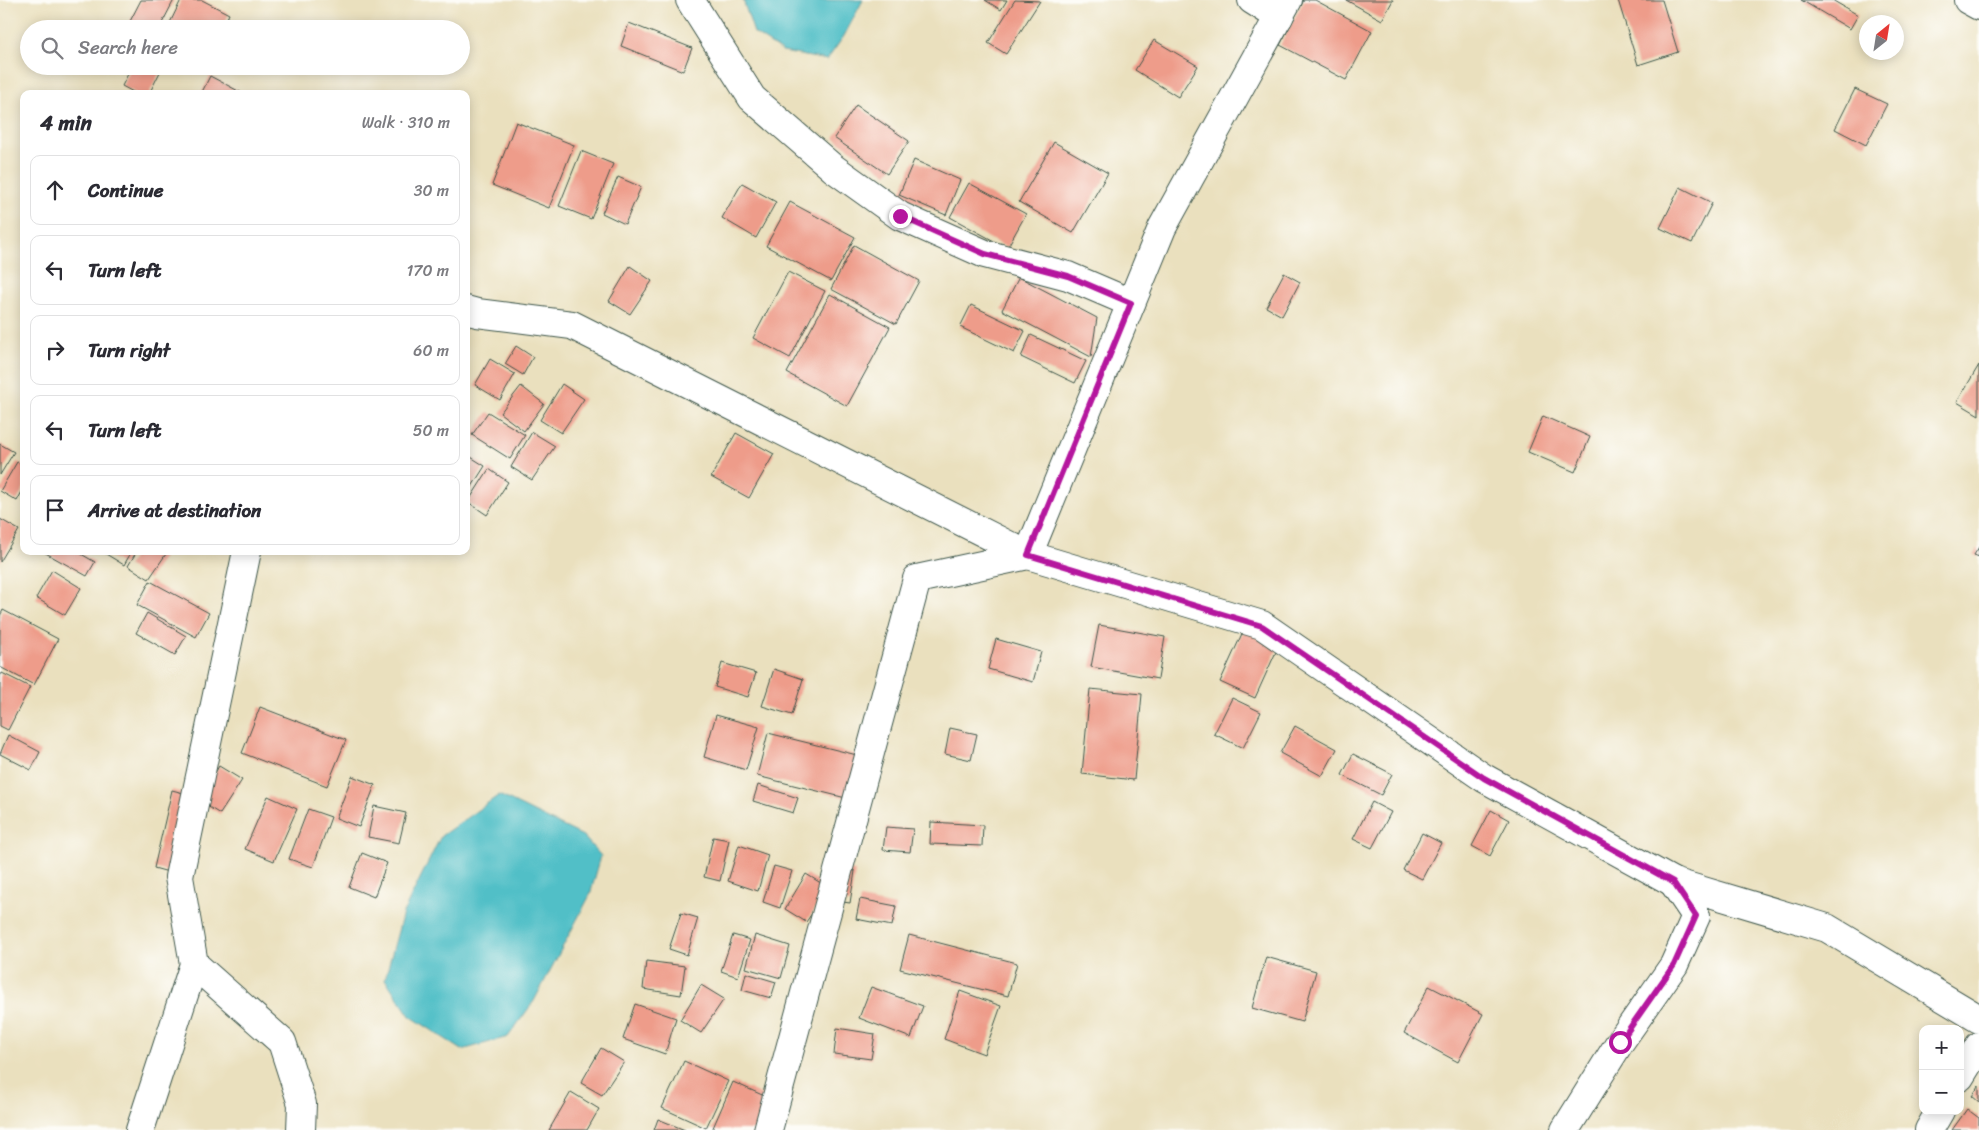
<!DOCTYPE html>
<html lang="en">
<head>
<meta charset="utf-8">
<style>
  body { margin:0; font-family:Sriracha,sans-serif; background:#f2f2f3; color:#2b2b33 }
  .controls { position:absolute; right:15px; bottom:15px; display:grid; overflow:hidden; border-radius:10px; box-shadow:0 2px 12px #0003 }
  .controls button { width:45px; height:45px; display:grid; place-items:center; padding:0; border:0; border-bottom:1px solid #e1e1e2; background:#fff; color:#2b2b33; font:25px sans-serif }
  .compass { position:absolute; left:1859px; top:15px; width:45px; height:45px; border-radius:50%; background:#fff; box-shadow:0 2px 12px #0003; rotate:30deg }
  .stop { position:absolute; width:15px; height:15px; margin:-11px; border:4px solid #b5179e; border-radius:50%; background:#fff }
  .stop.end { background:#b5179e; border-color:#fff; box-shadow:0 1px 5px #0008 }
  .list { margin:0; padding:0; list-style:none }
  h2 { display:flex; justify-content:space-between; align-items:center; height:65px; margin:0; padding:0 20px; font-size:21px }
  h2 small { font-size:16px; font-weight:400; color:#7c7c81 }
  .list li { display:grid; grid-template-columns:32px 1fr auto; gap:15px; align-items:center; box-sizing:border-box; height:70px; margin:0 10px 10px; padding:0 10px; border:1px solid #e1e1e2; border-radius:10px }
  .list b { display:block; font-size:19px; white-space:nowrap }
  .list em { font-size:16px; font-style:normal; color:#7c7c81 }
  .icon { flex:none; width:28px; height:28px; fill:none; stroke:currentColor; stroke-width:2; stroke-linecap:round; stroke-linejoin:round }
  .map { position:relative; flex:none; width:1979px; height:1130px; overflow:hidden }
  .search { position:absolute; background:#fff; box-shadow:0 2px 12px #0003; left:20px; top:20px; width:450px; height:55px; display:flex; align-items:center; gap:12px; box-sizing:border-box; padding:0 18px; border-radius:28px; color:#7c7c81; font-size:19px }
  .panel { position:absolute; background:#fff; box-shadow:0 2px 12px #0003; left:20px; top:90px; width:450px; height:465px; border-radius:10px }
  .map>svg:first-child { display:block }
  .water { fill:#51bfc7; stroke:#387e7e }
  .building { fill:#ee9c8a }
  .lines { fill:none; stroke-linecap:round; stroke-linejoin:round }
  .minor-casing { stroke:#3d5549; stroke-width:30 }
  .minor { stroke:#fff; stroke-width:28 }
  .route { stroke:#b5179e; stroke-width:6 }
</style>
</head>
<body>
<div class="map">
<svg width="1979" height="1130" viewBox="0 0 1979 1130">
  <rect width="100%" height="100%" fill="#fdfcf7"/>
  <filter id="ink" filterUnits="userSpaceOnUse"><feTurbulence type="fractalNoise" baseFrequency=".02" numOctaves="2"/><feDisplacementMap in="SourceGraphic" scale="10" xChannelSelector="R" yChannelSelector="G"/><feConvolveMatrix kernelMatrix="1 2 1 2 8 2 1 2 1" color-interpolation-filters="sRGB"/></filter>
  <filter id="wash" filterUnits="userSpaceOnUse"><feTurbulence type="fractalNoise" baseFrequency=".0096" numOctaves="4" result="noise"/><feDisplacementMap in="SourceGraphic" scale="20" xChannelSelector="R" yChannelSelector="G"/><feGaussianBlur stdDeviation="1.12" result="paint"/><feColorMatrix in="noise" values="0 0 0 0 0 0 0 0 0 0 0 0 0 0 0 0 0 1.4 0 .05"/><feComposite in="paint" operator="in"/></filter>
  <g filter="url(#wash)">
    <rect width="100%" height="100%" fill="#eae0be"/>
    <g class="water">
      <path d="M 743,0 L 863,0 L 844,36 L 827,60 L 783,52 L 754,33 Z"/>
      <path d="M 499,795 L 583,836 L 601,856 L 590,895 L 534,1001 L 508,1037 L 462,1050 L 410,1016 L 385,979 L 403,913 L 441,836 Z"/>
    </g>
    <g id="blocks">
      <g class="building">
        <path d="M 141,0 L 174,0 L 159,29 L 126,29 Z"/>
        <path d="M 181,0 L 202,0 L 229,14 L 222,29 L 167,29 Z"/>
        <path d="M 985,0 L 1007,0 L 1001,10 Z"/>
        <path d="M 1015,0 L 1040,1 L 1006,54 L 988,43 Z"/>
        <path d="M 1304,0 L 1315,0 L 1372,31 L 1346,80 L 1280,45 Z"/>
        <path d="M 1346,0 L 1393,0 L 1382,20 Z"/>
        <path d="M 1618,0 L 1662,0 L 1678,52 L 1638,65 Z"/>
        <path d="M 1801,0 L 1832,0 L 1858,15 L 1850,29 Z"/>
        <path d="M 629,23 L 692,48 L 683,71 L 621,46 Z"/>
        <path d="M 1154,40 L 1198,66 L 1178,97 L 1135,70 Z"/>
        <path d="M 132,66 L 163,66 L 149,94 L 137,94 L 122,86 Z"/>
        <path d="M 210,76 L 244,94 L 201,94 Z"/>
        <path d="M 1855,89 L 1887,104 L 1866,145 L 1835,129 Z"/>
        <path d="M 856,105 L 909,141 L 887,174 L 834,138 Z"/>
        <path d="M 516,122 L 574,145 L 549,208 L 492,185 Z"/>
        <path d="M 1054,142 L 1108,173 L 1073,233 L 1019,202 Z"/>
        <path d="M 581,151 L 613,164 L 591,219 L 559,206 Z"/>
        <path d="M 914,160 L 960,180 L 946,215 L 899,195 Z"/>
        <path d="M 618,177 L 641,187 L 625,224 L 602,213 Z"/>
        <path d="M 742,183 L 776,202 L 756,238 L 722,218 Z"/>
        <path d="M 969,183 L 1026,214 L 1007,248 L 950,217 Z"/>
        <path d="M 1680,187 L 1712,203 L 1692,243 L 1660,228 Z"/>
        <path d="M 790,202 L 855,237 L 831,281 L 766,246 Z"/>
        <path d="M 854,245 L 919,281 L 896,324 L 831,289 Z"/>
        <path d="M 630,266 L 652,281 L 630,314 L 609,301 Z"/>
        <path d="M 788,272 L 825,291 L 790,358 L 753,338 Z"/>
        <path d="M 1284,273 L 1300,282 L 1282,316 L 1266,307 Z"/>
        <path d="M 1019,277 L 1097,318 L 1091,357 L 1002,310 Z"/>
        <path d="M 830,294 L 890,327 L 847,406 L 787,373 Z"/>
        <path d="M 971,305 L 1025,331 L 1014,353 L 960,327 Z"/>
        <path d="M 1031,335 L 1086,361 L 1075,383 L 1021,357 Z"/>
        <path d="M 516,346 L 533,357 L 523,375 L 505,364 Z"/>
        <path d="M 490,359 L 515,374 L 500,400 L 475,385 Z"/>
        <path d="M 1979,365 L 1979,415 L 1957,402 Z"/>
        <path d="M 562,384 L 584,399 L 561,433 L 540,420 Z"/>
        <path d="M 521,386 L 544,404 L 524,431 L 500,413 Z"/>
        <path d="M 488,412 L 525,435 L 510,459 L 472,435 Z"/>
        <path d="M 1543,416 L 1590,437 L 1575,472 L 1528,452 Z"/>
        <path d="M 532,432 L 555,446 L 532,480 L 511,467 Z"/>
        <path d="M 736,433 L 774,454 L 749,498 L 711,477 Z"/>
        <path d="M 0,444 L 14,452 L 0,475 Z"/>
        <path d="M 466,454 L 485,466 L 466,496 Z"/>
        <path d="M 17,462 L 24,465 L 24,488 L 17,501 L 0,491 Z"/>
        <path d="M 489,469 L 508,482 L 487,515 L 468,502 Z"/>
        <path d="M 0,519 L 19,530 L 0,562 Z"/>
        <path d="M 1979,547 L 1979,557 L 1974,555 Z"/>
        <path d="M 42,551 L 76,551 L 95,562 L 87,576 Z"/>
        <path d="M 101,551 L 132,551 L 124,565 Z"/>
        <path d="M 137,551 L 168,551 L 149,579 L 128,566 Z"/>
        <path d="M 52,570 L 81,588 L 65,615 L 36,598 Z"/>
        <path d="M 150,581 L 209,613 L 196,637 L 137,605 Z"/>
        <path d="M 3,610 L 58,639 L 34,685 L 0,667 L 0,616 Z"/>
        <path d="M 147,613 L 186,636 L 175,655 L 136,633 Z"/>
        <path d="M 1099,625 L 1165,637 L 1158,679 L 1091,667 Z"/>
        <path d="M 1245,627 L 1280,643 L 1255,698 L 1220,682 Z"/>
        <path d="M 996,639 L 1041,652 L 1033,682 L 988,669 Z"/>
        <path d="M 722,663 L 756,673 L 748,697 L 715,687 Z"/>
        <path d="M 774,669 L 803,679 L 792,715 L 762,706 Z"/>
        <path d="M 2,673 L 30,687 L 8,730 L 0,726 L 0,677 Z"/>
        <path d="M 1090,689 L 1142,694 L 1134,780 L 1082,774 Z"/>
        <path d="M 1232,698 L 1261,712 L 1243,748 L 1214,734 Z"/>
        <path d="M 260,707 L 346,740 L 327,786 L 242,753 Z"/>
        <path d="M 716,715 L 759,727 L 746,770 L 704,757 Z"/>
        <path d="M 1295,726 L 1337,749 L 1322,776 L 1280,753 Z"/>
        <path d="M 950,728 L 977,734 L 971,760 L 945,754 Z"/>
        <path d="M 768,733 L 861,756 L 850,799 L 757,776 Z"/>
        <path d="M 8,735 L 40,752 L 31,770 L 0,754 Z"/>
        <path d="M 1353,754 L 1392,774 L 1381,795 L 1342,775 Z"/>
        <path d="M 219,766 L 242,780 L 220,814 L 199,801 Z"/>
        <path d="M 352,776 L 375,785 L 359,827 L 336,818 Z"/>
        <path d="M 758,785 L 798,798 L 793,813 L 753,801 Z"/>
        <path d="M 172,790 L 191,795 L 172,873 L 154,868 Z"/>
        <path d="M 268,796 L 297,809 L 274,861 L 245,849 Z"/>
        <path d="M 1372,802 L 1391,812 L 1372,848 L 1353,839 Z"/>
        <path d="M 374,806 L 406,813 L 399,843 L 368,837 Z"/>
        <path d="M 308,809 L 331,817 L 313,867 L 289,859 Z"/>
        <path d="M 1491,810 L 1509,820 L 1490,856 L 1472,846 Z"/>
        <path d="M 931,822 L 983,825 L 982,846 L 930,844 Z"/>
        <path d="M 886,827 L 913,829 L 910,852 L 883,850 Z"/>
        <path d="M 1422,833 L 1441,843 L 1422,879 L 1403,870 Z"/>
        <path d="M 713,837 L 729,840 L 720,881 L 704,877 Z"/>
        <path d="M 739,845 L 768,855 L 758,891 L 728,881 Z"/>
        <path d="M 362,853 L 387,863 L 374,897 L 349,887 Z"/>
        <path d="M 774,866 L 792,871 L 780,908 L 763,902 Z"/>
        <path d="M 841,869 L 855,871 L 850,903 L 836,901 Z"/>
        <path d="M 806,874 L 829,888 L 806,922 L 785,909 Z"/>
        <path d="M 860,899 L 896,906 L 892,926 L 856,919 Z"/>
        <path d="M 681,913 L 698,918 L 687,955 L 669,949 Z"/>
        <path d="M 733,935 L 750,940 L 738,977 L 721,971 Z"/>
        <path d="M 755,935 L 790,946 L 781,978 L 746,968 Z"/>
        <path d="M 909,935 L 1017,963 L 1008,996 L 900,969 Z"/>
        <path d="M 1266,957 L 1316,971 L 1302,1022 L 1252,1008 Z"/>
        <path d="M 646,961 L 685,966 L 681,995 L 643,989 Z"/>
        <path d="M 746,973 L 776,982 L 771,998 L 742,990 Z"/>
        <path d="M 701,985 L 724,999 L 701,1033 L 680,1020 Z"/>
        <path d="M 1429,986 L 1483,1014 L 1458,1062 L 1404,1033 Z"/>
        <path d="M 871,987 L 923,1006 L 911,1038 L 859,1018 Z"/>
        <path d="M 960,991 L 1001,1006 L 984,1054 L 944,1039 Z"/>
        <path d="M 635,1004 L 676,1018 L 665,1054 L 623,1039 Z"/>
        <path d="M 837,1028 L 875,1034 L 871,1059 L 834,1054 Z"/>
        <path d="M 601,1048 L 624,1062 L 602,1095 L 581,1083 Z"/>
        <path d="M 684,1061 L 728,1081 L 706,1128 L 662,1108 Z"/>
        <path d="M 733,1082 L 769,1098 L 755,1130 L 712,1130 Z"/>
        <path d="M 1979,1086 L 1979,1102 L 1972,1096 Z"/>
        <path d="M 571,1092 L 599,1109 L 587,1130 L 549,1130 Z"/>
        <path d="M 1967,1109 L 1979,1118 L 1979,1130 L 1952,1130 Z"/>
        <path d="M 658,1119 L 685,1130 L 654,1130 Z"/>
      </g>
    </g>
  </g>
  <g filter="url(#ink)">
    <use href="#blocks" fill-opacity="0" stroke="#3d5549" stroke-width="1"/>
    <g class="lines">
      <g class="minor-casing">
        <g id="minor">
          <path d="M 690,0 L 752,98 L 833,168 L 900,216 L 985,254 L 1068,276 L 1131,303"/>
          <path d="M 1252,0 L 1279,17"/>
          <path d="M 1968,0 L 1979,6"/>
          <path d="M 466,310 L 477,313 L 572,325 L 1028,555 L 1162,228 L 1288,0"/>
          <path d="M 194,964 L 282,1042 L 302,1104 L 301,1130"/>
          <path d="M 1960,1077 L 1979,1046"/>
          <path d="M 140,1130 L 194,964 L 179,877 L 247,551"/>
          <path d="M 768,1130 L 917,579 L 1028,555 L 1262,625 L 1484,778 L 1673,882 L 1827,928 L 1979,1019"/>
          <path d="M 1565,1130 L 1620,1042 L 1674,965 L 1696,916 L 1673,882"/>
          <path d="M 1929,1130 L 1940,1111"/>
        </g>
      </g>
      <use href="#minor" class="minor"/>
    </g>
  </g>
  <g class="lines" filter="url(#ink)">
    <path class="route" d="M 900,216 L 985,254 L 1068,276 L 1131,303 L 1028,555 L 1262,626 L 1484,778 L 1673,882 L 1696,916 L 1674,965 L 1620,1042"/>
  </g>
</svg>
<div class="controls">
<button>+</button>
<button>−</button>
</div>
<svg class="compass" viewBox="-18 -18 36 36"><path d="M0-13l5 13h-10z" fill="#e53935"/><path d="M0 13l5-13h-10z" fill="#7c7c81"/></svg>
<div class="stop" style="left:1620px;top:1042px"></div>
<div class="stop end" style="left:900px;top:216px"></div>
<div class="search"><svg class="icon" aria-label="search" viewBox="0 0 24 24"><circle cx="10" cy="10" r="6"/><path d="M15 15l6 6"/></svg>Search here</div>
<section class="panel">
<h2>4 min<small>Walk · 310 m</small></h2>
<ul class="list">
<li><svg class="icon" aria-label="ahead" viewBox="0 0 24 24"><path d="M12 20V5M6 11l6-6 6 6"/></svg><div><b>Continue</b></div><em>30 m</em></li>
<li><svg class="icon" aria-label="left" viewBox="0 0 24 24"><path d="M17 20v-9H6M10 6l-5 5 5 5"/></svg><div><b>Turn left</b></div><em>170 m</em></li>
<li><svg class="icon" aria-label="right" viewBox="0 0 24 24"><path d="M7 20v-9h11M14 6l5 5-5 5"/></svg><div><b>Turn right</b></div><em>60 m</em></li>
<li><svg class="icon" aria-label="left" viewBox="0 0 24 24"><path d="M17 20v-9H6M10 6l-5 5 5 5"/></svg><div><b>Turn left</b></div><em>50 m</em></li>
<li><svg class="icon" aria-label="arrive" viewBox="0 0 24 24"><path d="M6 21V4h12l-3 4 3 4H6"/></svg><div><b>Arrive at destination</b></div></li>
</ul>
</section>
</div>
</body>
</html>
